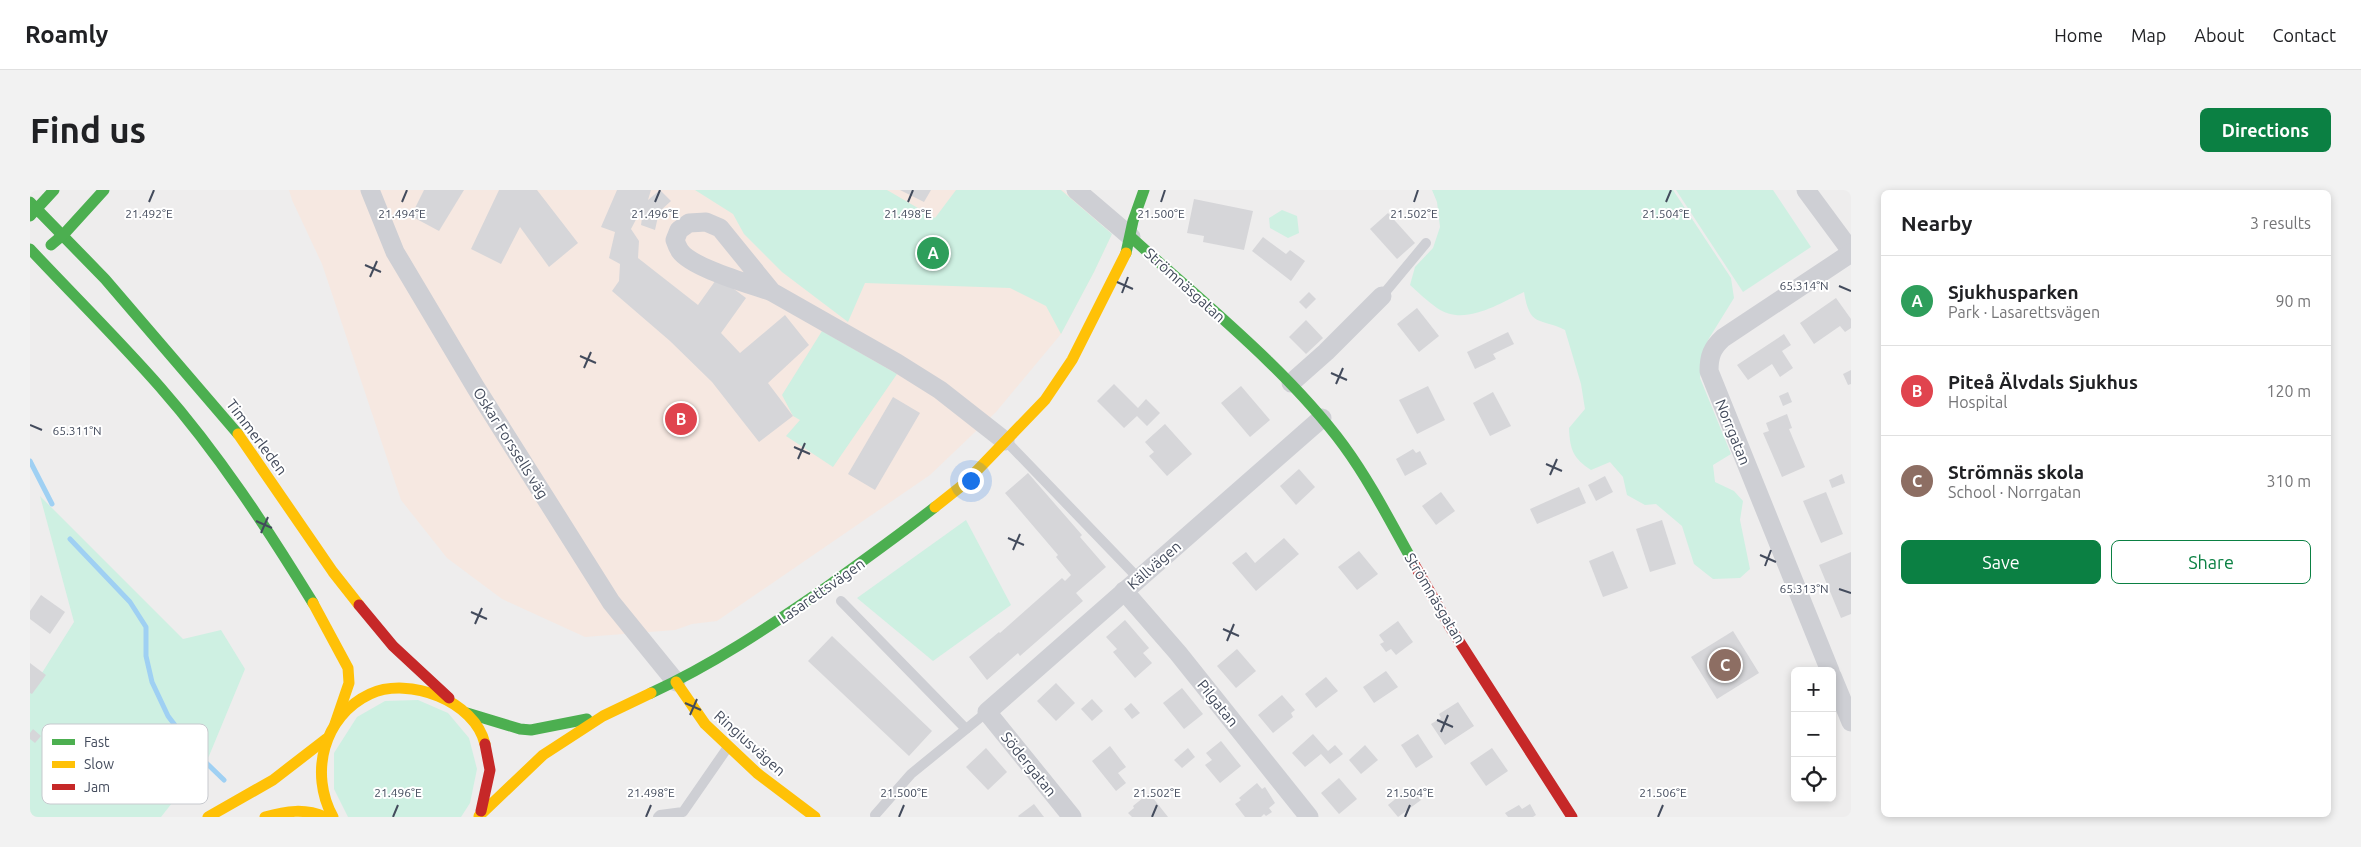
<!DOCTYPE html>
<html lang="en">
<head>
<meta charset="utf-8">
<style>
  body { margin:0; font-family:Ubuntu,sans-serif; background:#f2f2f2; color:#202124 }
  .controls { position:absolute; right:15px; bottom:15px; display:grid; overflow:hidden; border-radius:8px; box-shadow:0 2px 8px #0003 }
  .controls button { width:45px; height:45px; display:grid; place-items:center; padding:0; border:0; border-bottom:1px solid #e0e0e0; background:#fff; color:#202124; font:25px sans-serif }
  .you { position:absolute; left:940px; top:290px; width:18px; height:18px; margin:-12px; border:4px solid #fff; border-radius:50%; background:#1a73e8; box-shadow:0 0 0 8px #1a73e833 }
  .badge { display:grid; place-items:center; width:32px; height:32px; border-radius:50%; background:#0b8043; color:#fff; font-size:16px; font-weight:700 }
  .pin { position:absolute; translate:-50% -50%; border:2px solid #fff; box-shadow:0 1px 5px #0006 }
  .list { margin:0; padding:0; list-style:none }
  h2 { display:flex; justify-content:space-between; align-items:center; height:65px; margin:0; padding:0 20px; font-size:21px }
  h2 small { font-size:16px; font-weight:400; color:#757577 }
  .list li { display:grid; grid-template-columns:32px 1fr auto; gap:15px; align-items:center; box-sizing:border-box; height:90px; padding:0 20px; border-top:1px solid #e0e0e0 }
  .list b { display:block; font-size:19px; white-space:nowrap }
  .list p { margin:0; font-size:16px; white-space:nowrap; color:#757577 }
  .list em { font-size:16px; font-style:normal; color:#757577 }
  .actions { display:flex; gap:10px; padding:15px 20px }
  .actions a { flex:1; padding:11px 0; border:1px solid #0b8043; border-radius:8px; text-align:center; font-size:18px; color:#0b8043 }
  .actions .main { background:#0b8043; color:#fff }
  .icon { flex:none; width:28px; height:28px; fill:none; stroke:currentColor; stroke-width:2; stroke-linecap:round; stroke-linejoin:round }
  .map { position:relative; flex:none; width:1821px; height:627px; overflow:hidden; border-radius:8px }
  header { display:flex; align-items:center; gap:30px; box-sizing:border-box; height:70px; padding:0 25px; background:#fff; border-bottom:1px solid #e0e0e0 }
  header strong { font-size:24px }
  nav { display:flex; gap:28px; margin-inline-start:auto; font-size:18px }
  .intro { display:flex; align-items:center; justify-content:space-between; box-sizing:border-box; height:120px; padding:0 30px }
  h1 { margin:0; font-size:35px }
  .button { padding:12px 22px; border-radius:8px; background:#0b8043; color:#fff; font-size:18px; font-weight:700 }
  main { display:flex; gap:30px; padding:0 30px }
  aside { flex:1; background:#fff; border-radius:8px; box-shadow:0 2px 8px #0003 }
  .map>svg:first-child { display:block }
  .medical { fill:#f6e8e1 }
  .green { fill:#cef0e2 }
  .lines { fill:none; stroke-linecap:round; stroke-linejoin:round }
  .stream { stroke:#9fd0f3; stroke-width:5 }
  .building { fill:#d6d6d9 }
  .lane { stroke:#cecfd4; stroke-width:10 }
  .street { stroke:#cecfd4; stroke-width:19 }
  .fast { stroke:#4caf50; stroke-width:11 }
  .slow { stroke:#ffc107; stroke-width:11 }
  .jam { stroke:#c62828; stroke-width:11 }
  .ticks { fill:none; stroke:#434b5c; stroke-width:2 }
  .labels { text-anchor:middle; dominant-baseline:central; stroke-width:4; stroke-linejoin:round; paint-order:stroke }
  .street-label { font-size:15px; fill:#434b5c; stroke:#fff }
  .key { fill:#fff; stroke:#c7c9ce; stroke-width:1 }
  .key-label { font-size:14px; fill:#434b5c }
  .ticks-label { font-size:12px; text-anchor:middle; fill:#434b5c; stroke:#fff; stroke-width:4; stroke-linejoin:round; paint-order:stroke }
</style>
</head>
<body>
<header>
<strong>Roamly</strong>
<nav><a>Home</a><a>Map</a><a>About</a><a>Contact</a></nav>
</header>
<div class="intro"><h1>Find us</h1><a class="button">Directions</a></div>
<main>
<div class="map">
<svg width="1821" height="627" viewBox="0 0 1821 627">
  <rect width="100%" height="100%" fill="#eeeded"/>
  <path class="medical" d="M 259,0 L 1033,0 L 1082,44 L 1064,82 L 1031,144 L 966,222 L 900,285 L 687,431 L 662,434 L 645,440 L 555,447 L 472,409 L 417,368 L 371,310 L 292,74 L 262,10 Z"/>
  <g class="green">
    <path d="M 665,0 L 857,0 L 905,28 L 926,0 L 1031,0 L 1082,44 L 1064,82 L 1031,144 L 1016,116 L 980,98 L 835,93 L 818,132 L 752,82 L 714,44 L 703,24 Z"/>
    <path d="M 1402,0 L 1643,0 L 1701,88 L 1704,108 L 1678,150 L 1672,169 L 1670,188 L 1701,264 L 1683,275 L 1685,292 L 1704,301 L 1713,311 L 1710,330 L 1720,379 L 1710,388 L 1683,389 L 1664,374 L 1652,336 L 1626,314 L 1615,315 L 1597,305 L 1593,287 L 1580,272 L 1561,280 C 1543,268 1540,260 1539,238 L 1555,219 L 1551,194 L 1535,140 C 1509,127 1500,138 1494,102 C 1468,114 1434,137 1407,118 C 1397,111 1389,103 1380,95 L 1385,77 L 1403,58 L 1410,37 L 1407,12 Z"/>
    <path d="M 1646,0 L 1743,0 L 1781,57 L 1713,102 Z"/>
    <path d="M 1252,20 L 1267,26 L 1269,43 L 1258,48 L 1240,38 L 1239,28 Z"/>
    <path d="M 792,141 L 867,184 L 803,277 L 756,246 L 770,230 L 763,226 L 752,205 Z"/>
    <path d="M 10,306 L 153,449 L 191,440 L 215,479 L 179,566 L 131,627 L 0,627 L 0,502 L 44,432 Z"/>
    <path d="M 936,330 L 981,415 L 903,471 L 827,408 Z"/>
    <path d="M 388,510 L 418,523 L 439,548 L 447,579 L 440,613 L 431,627 L 318,627 L 304,599 L 304,563 L 327,527 L 355,511 Z"/>
  </g>
  <g class="lines">
    <g class="stream">
      <path d="M 0,271 L 22,314"/>
      <path d="M 40,349 L 100,412 L 116,437 L 116,466 L 122,492 L 138,526 L 166,563 L 194,590"/>
    </g>
  </g>
  <g class="building">
    <path d="M 394,0 L 434,0 L 409,41 L 381,26 Z"/>
    <path d="M 469,0 L 507,0 L 548,53 L 519,77 L 490,37 L 471,74 L 441,59 Z"/>
    <path d="M 587,0 L 621,0 L 618,10 L 630,0 L 641,11 L 629,22 L 625,40 L 611,35 L 613,21 L 611,20 L 601,39 L 609,51 L 608,68 L 668,115 L 688,87 L 716,108 L 691,143 L 710,163 L 755,125 L 779,155 L 738,193 L 763,226 L 729,252 L 682,192 L 640,151 L 582,101 L 589,91 L 590,74 L 579,68 L 585,42 L 571,37 Z"/>
    <path d="M 870,0 L 901,0 L 894,12 Z"/>
    <path d="M 1164,9 L 1223,21 L 1214,60 L 1173,52 L 1174,46 L 1157,43 Z"/>
    <path d="M 1358,23 L 1385,53 L 1367,69 L 1340,39 Z"/>
    <path d="M 1233,47 L 1256,64 L 1260,60 L 1275,71 L 1261,91 L 1222,61 Z"/>
    <path d="M 1279,102 L 1286,109 L 1276,119 L 1269,112 Z"/>
    <path d="M 1806,108 L 1821,129 L 1821,138 L 1815,142 L 1810,136 L 1784,154 L 1770,133 Z"/>
    <path d="M 1387,118 L 1409,146 L 1389,162 L 1367,134 Z"/>
    <path d="M 1276,130 L 1293,148 L 1276,164 L 1259,147 Z"/>
    <path d="M 1478,142 L 1484,154 L 1463,164 L 1466,169 L 1445,179 L 1437,162 Z"/>
    <path d="M 1754,144 L 1761,155 L 1752,161 L 1763,178 L 1750,187 L 1742,174 L 1718,190 L 1707,175 Z"/>
    <path d="M 1821,180 L 1821,194 L 1818,195 L 1813,184 Z"/>
    <path d="M 1084,194 L 1108,218 L 1116,209 L 1130,223 L 1117,236 L 1107,226 L 1094,238 L 1067,211 Z"/>
    <path d="M 1211,196 L 1240,230 L 1220,247 L 1191,213 Z"/>
    <path d="M 1398,196 L 1415,230 L 1387,244 L 1369,210 Z"/>
    <path d="M 1463,202 L 1481,236 L 1460,246 L 1443,213 Z"/>
    <path d="M 1758,202 L 1762,212 L 1753,216 L 1749,206 Z"/>
    <path d="M 863,207 L 890,223 L 845,300 L 818,284 Z"/>
    <path d="M 1757,224 L 1762,238 L 1759,239 L 1775,277 L 1752,287 L 1733,243 L 1739,241 L 1736,233 Z"/>
    <path d="M 1135,234 L 1162,264 L 1137,286 L 1119,266 L 1124,262 L 1115,252 Z"/>
    <path d="M 1383,259 L 1386,263 L 1390,261 L 1397,274 L 1375,286 L 1366,269 Z"/>
    <path d="M 1269,279 L 1285,297 L 1266,315 L 1250,296 Z"/>
    <path d="M 998,283 L 1052,345 L 1050,347 L 1076,377 L 1046,403 L 1053,411 L 990,466 L 988,463 L 957,490 L 939,467 L 969,442 L 970,443 L 1032,388 L 1035,391 L 1041,385 L 1026,367 L 1028,365 L 975,303 Z"/>
    <path d="M 1812,284 L 1815,293 L 1802,298 L 1799,290 Z"/>
    <path d="M 1575,286 L 1583,302 L 1566,311 L 1558,295 Z"/>
    <path d="M 1549,297 L 1556,313 L 1507,334 L 1500,319 Z"/>
    <path d="M 1411,302 L 1425,321 L 1406,335 L 1392,316 Z"/>
    <path d="M 1796,302 L 1813,344 L 1791,353 L 1773,311 Z"/>
    <path d="M 1632,330 L 1646,374 L 1620,382 L 1606,339 Z"/>
    <path d="M 1254,348 L 1269,364 L 1226,401 L 1202,373 L 1216,362 L 1225,373 Z"/>
    <path d="M 1329,361 L 1348,384 L 1327,400 L 1308,377 Z"/>
    <path d="M 1583,361 L 1598,398 L 1573,407 L 1559,371 Z"/>
    <path d="M 1821,362 L 1821,424 L 1811,428 L 1789,375 Z"/>
    <path d="M 11,405 L 35,422 L 20,444 L 0,429 L 0,421 Z"/>
    <path d="M 1095,430 L 1119,458 L 1113,463 L 1122,473 L 1105,488 L 1083,462 L 1087,459 L 1076,447 Z"/>
    <path d="M 1368,431 L 1383,452 L 1366,465 L 1361,459 L 1356,462 L 1350,454 L 1354,452 L 1349,445 Z"/>
    <path d="M 1703,441 L 1729,483 L 1687,509 L 1661,467 Z"/>
    <path d="M 802,446 L 902,541 L 879,566 L 778,471 Z"/>
    <path d="M 1207,459 L 1226,481 L 1206,498 L 1187,476 Z"/>
    <path d="M 0,473 L 16,485 L 2,504 L 0,503 Z"/>
    <path d="M 1356,481 L 1368,497 L 1344,513 L 1333,497 Z"/>
    <path d="M 1296,487 L 1308,501 L 1286,518 L 1275,504 Z"/>
    <path d="M 1026,493 L 1045,513 L 1026,531 L 1007,511 Z"/>
    <path d="M 1152,498 L 1173,524 L 1154,539 L 1133,513 Z"/>
    <path d="M 1252,505 L 1265,520 L 1261,523 L 1263,527 L 1243,543 L 1228,525 Z"/>
    <path d="M 1062,509 L 1073,521 L 1062,531 L 1051,519 Z"/>
    <path d="M 1428,512 L 1444,536 L 1415,555 L 1401,534 L 1411,528 L 1409,524 Z"/>
    <path d="M 1101,513 L 1110,523 L 1102,529 L 1094,519 Z"/>
    <path d="M 3,539 L 11,546 L 5,553 L 0,549 L 0,543 Z"/>
    <path d="M 1283,544 L 1298,561 L 1305,555 L 1313,564 L 1300,574 L 1291,564 L 1275,577 L 1262,563 Z"/>
    <path d="M 1388,544 L 1403,567 L 1386,578 L 1371,555 Z"/>
    <path d="M 1191,551 L 1211,576 L 1190,593 L 1175,575 L 1182,570 L 1176,563 Z"/>
    <path d="M 1335,555 L 1348,570 L 1331,584 L 1319,570 Z"/>
    <path d="M 1080,556 L 1096,577 L 1088,583 L 1096,593 L 1086,601 L 1062,571 Z"/>
    <path d="M 956,558 L 977,582 L 958,600 L 936,577 Z"/>
    <path d="M 1158,558 L 1165,567 L 1152,578 L 1144,570 Z"/>
    <path d="M 1462,558 L 1478,581 L 1456,596 L 1440,573 Z"/>
    <path d="M 1309,588 L 1327,609 L 1309,624 L 1291,603 Z"/>
    <path d="M 1227,593 L 1232,599 L 1235,597 L 1245,613 L 1239,618 L 1242,622 L 1236,626 L 1234,624 L 1231,627 L 1215,627 L 1205,614 L 1211,610 L 1209,608 Z"/>
    <path d="M 1380,597 L 1391,610 L 1368,627 L 1358,615 Z"/>
    <path d="M 1119,603 L 1138,627 L 1102,627 L 1098,623 L 1104,618 L 1103,616 Z"/>
    <path d="M 1004,614 L 1014,627 L 989,627 L 988,626 Z"/>
    <path d="M 1500,614 L 1506,625 L 1503,627 L 1478,627 L 1475,623 L 1489,615 L 1492,619 Z"/>
  </g>
  <g class="lines">
    <g class="lane">
      <path d="M 1352,106 L 1396,53"/>
      <path d="M 976,251 L 1109,389"/>
      <path d="M 811,411 L 936,539"/>
      <path d="M 845,625 L 881,584 L 957,522"/>
      <path d="M 628,627 L 630,625 L 653,622 L 698,557"/>
    </g>
    <g class="street">
      <path d="M 340,0 L 365,62 L 446,198 L 581,412 L 646,492"/>
      <path d="M 1046,0 L 1101,47"/>
      <path d="M 1776,0 L 1821,61"/>
      <path d="M 742,102 C 720,94 662,78 650,61 C 648,58 646,53 645,50 L 649,40 L 659,33 L 676,32 L 690,38 L 742,102 L 867,173 L 910,200 L 975,251"/>
      <path d="M 1261,193 L 1296,162 L 1352,106"/>
      <path d="M 1094,401 L 1148,463 L 1279,627"/>
      <path d="M 1800,481 L 1679,181 C 1679,166 1682,158 1693,148 L 1821,63"/>
      <path d="M 1802,486 L 1821,532"/>
      <path d="M 1042,627 L 957,522 L 1292,228"/>
    </g>
    <g class="fast">
      <path d="M 0,12 L 75,89 L 208,244"/>
      <path d="M 0,26 L 24,0"/>
      <path d="M 1101,47 C 1172,112 1257,179 1314,256 C 1341,293 1362,335 1384,374"/>
      <path d="M 21,55 L 34,44 L 74,0"/>
      <path d="M 0,59 C 43,105 88,149 130,197 C 188,263 237,338 283,413"/>
      <path d="M 1096,63 L 1103,31 L 1114,0"/>
      <path d="M 621,503 C 682,475 737,438 791,401 C 830,373 868,346 905,317"/>
      <path d="M 437,523 L 490,539 L 501,540 L 557,529"/>
    </g>
    <g class="slow">
      <path d="M 208,244 L 303,382 L 329,415"/>
      <path d="M 905,317 L 934,294 L 1015,210 L 1042,170 L 1096,63"/>
      <path d="M 283,413 L 318,478 L 319,493 L 305,534"/>
      <path d="M 646,492 L 675,534 L 727,583 L 785,627"/>
      <path d="M 449,626 L 513,565 L 573,526 L 621,503"/>
      <path d="M 178,627 L 243,590 L 296,549"/>
      <path d="M 235,627 C 256,621 275,618 295,627"/>
      <path d="M 303,627 C 279,584 293,526 340,504 C 379,486 445,511 455,554"/>
    </g>
    <g class="jam">
      <path d="M 1384,374 L 1420,437 L 1542,627"/>
      <path d="M 329,415 L 363,456 L 419,508"/>
      <path d="M 451,621 L 460,580 L 455,554"/>
    </g>
  </g>
  <path class="ticks" d="M 119,12 L 124,0M 372,12 L 377,0M 625,12 L 630,0M 878,12 L 883,0M 1131,12 L 1135,0M 1384,12 L 1388,0M 1636,12 L 1641,0M 335,75 L 351,82M 340,87 L 347,71M 1087,92 L 1103,99M 1809,96 L 1821,101M 1092,103 L 1098,87M 550,166 L 566,173M 554,178 L 561,162M 1301,183 L 1317,190M 1306,194 L 1313,178M 0,235 L 12,240M 764,257 L 780,264M 768,269 L 775,253M 1516,274 L 1532,281M 1520,285 L 1527,269M 226,331 L 242,338M 231,343 L 238,327M 978,348 L 994,355M 983,360 L 990,344M 1730,365 L 1746,372M 1735,376 L 1741,360M 1809,399 L 1821,403M 441,422 L 457,429M 445,434 L 452,418M 1193,439 L 1209,446M 1197,451 L 1204,434M 655,513 L 671,520M 660,525 L 667,509M 1407,530 L 1423,537M 1411,542 L 1418,525M 363,627 L 368,615M 616,627 L 621,615M 869,627 L 874,615M 1122,627 L 1127,615M 1375,627 L 1380,615M 1628,627 L 1633,615"/>
  <g class="labels">
    <g class="street-label">
      <text transform="translate(1155 95) rotate(42)">Strömnäsgatan</text>
      <text transform="translate(1703 242) rotate(68)">Norrgatan</text>
      <text transform="translate(227 247) rotate(53)">Timmerleden</text>
      <text transform="translate(481 253) rotate(58)">Oskar Forssells väg</text>
      <text transform="translate(1124 375) rotate(-41)">Källvägen</text>
      <text transform="translate(791 401) rotate(-35)">Lasarettsvägen</text>
      <text transform="translate(1405 408) rotate(59)">Strömnäsgatan</text>
      <text transform="translate(1188 513) rotate(51)">Pilgatan</text>
      <text transform="translate(720 553) rotate(42)">Ringiusvägen</text>
      <text transform="translate(999 574) rotate(51)">Södergatan</text>
    </g>
  </g>
  <rect x="12" y="534" width="166" height="80" rx="8" class="key"/>
  <rect x="22" y="549" width="23" height="6" fill="#4caf50"/>
  <rect x="22" y="571" width="23" height="7" fill="#ffc107"/>
  <rect x="22" y="594" width="23" height="6" fill="#c62828"/>
  <g class="key-label">
    <text x="54" y="557">Fast</text>
    <text x="54" y="579">Slow</text>
    <text x="54" y="602">Jam</text>
  </g>
  <g class="ticks-label">
    <text x="119" y="28">21.492°E</text>
    <text x="372" y="28">21.494°E</text>
    <text x="625" y="28">21.496°E</text>
    <text x="878" y="28">21.498°E</text>
    <text x="1131" y="28">21.500°E</text>
    <text x="1384" y="28">21.502°E</text>
    <text x="1636" y="28">21.504°E</text>
    <text x="1774" y="100">65.314°N</text>
    <text x="47" y="245">65.311°N</text>
    <text x="1774" y="403">65.313°N</text>
    <text x="368" y="607">21.496°E</text>
    <text x="621" y="607">21.498°E</text>
    <text x="874" y="607">21.500°E</text>
    <text x="1127" y="607">21.502°E</text>
    <text x="1380" y="607">21.504°E</text>
    <text x="1633" y="607">21.506°E</text>
  </g>
</svg>
<div class="controls">
<button>+</button>
<button>−</button>
<button><svg class="icon" aria-label="locate" viewBox="0 0 24 24"><circle cx="12" cy="12" r="6"/><path d="M12 2v4M12 18v4M2 12h4M18 12h4"/></svg></button>
</div>
<div class="you"></div>
<div class="pin badge" style="left:903px;top:63px;background:#2e9e5b">A</div>
<div class="pin badge" style="left:651px;top:229px;background:#e0444e">B</div>
<div class="pin badge" style="left:1695px;top:475px;background:#8d6e63">C</div>
</div>
<aside>
<h2>Nearby<small>3 results</small></h2>
<ul class="list">
<li><span class="badge" style="background:#2e9e5b">A</span><div><b>Sjukhusparken</b><p>Park · Lasarettsvägen</p></div><em>90 m</em></li>
<li><span class="badge" style="background:#e0444e">B</span><div><b>Piteå Älvdals Sjukhus</b><p>Hospital</p></div><em>120 m</em></li>
<li><span class="badge" style="background:#8d6e63">C</span><div><b>Strömnäs skola</b><p>School · Norrgatan</p></div><em>310 m</em></li>
</ul>
<div class="actions"><a class="main">Save</a><a>Share</a></div>
</aside>
</main>
</body>
</html>
